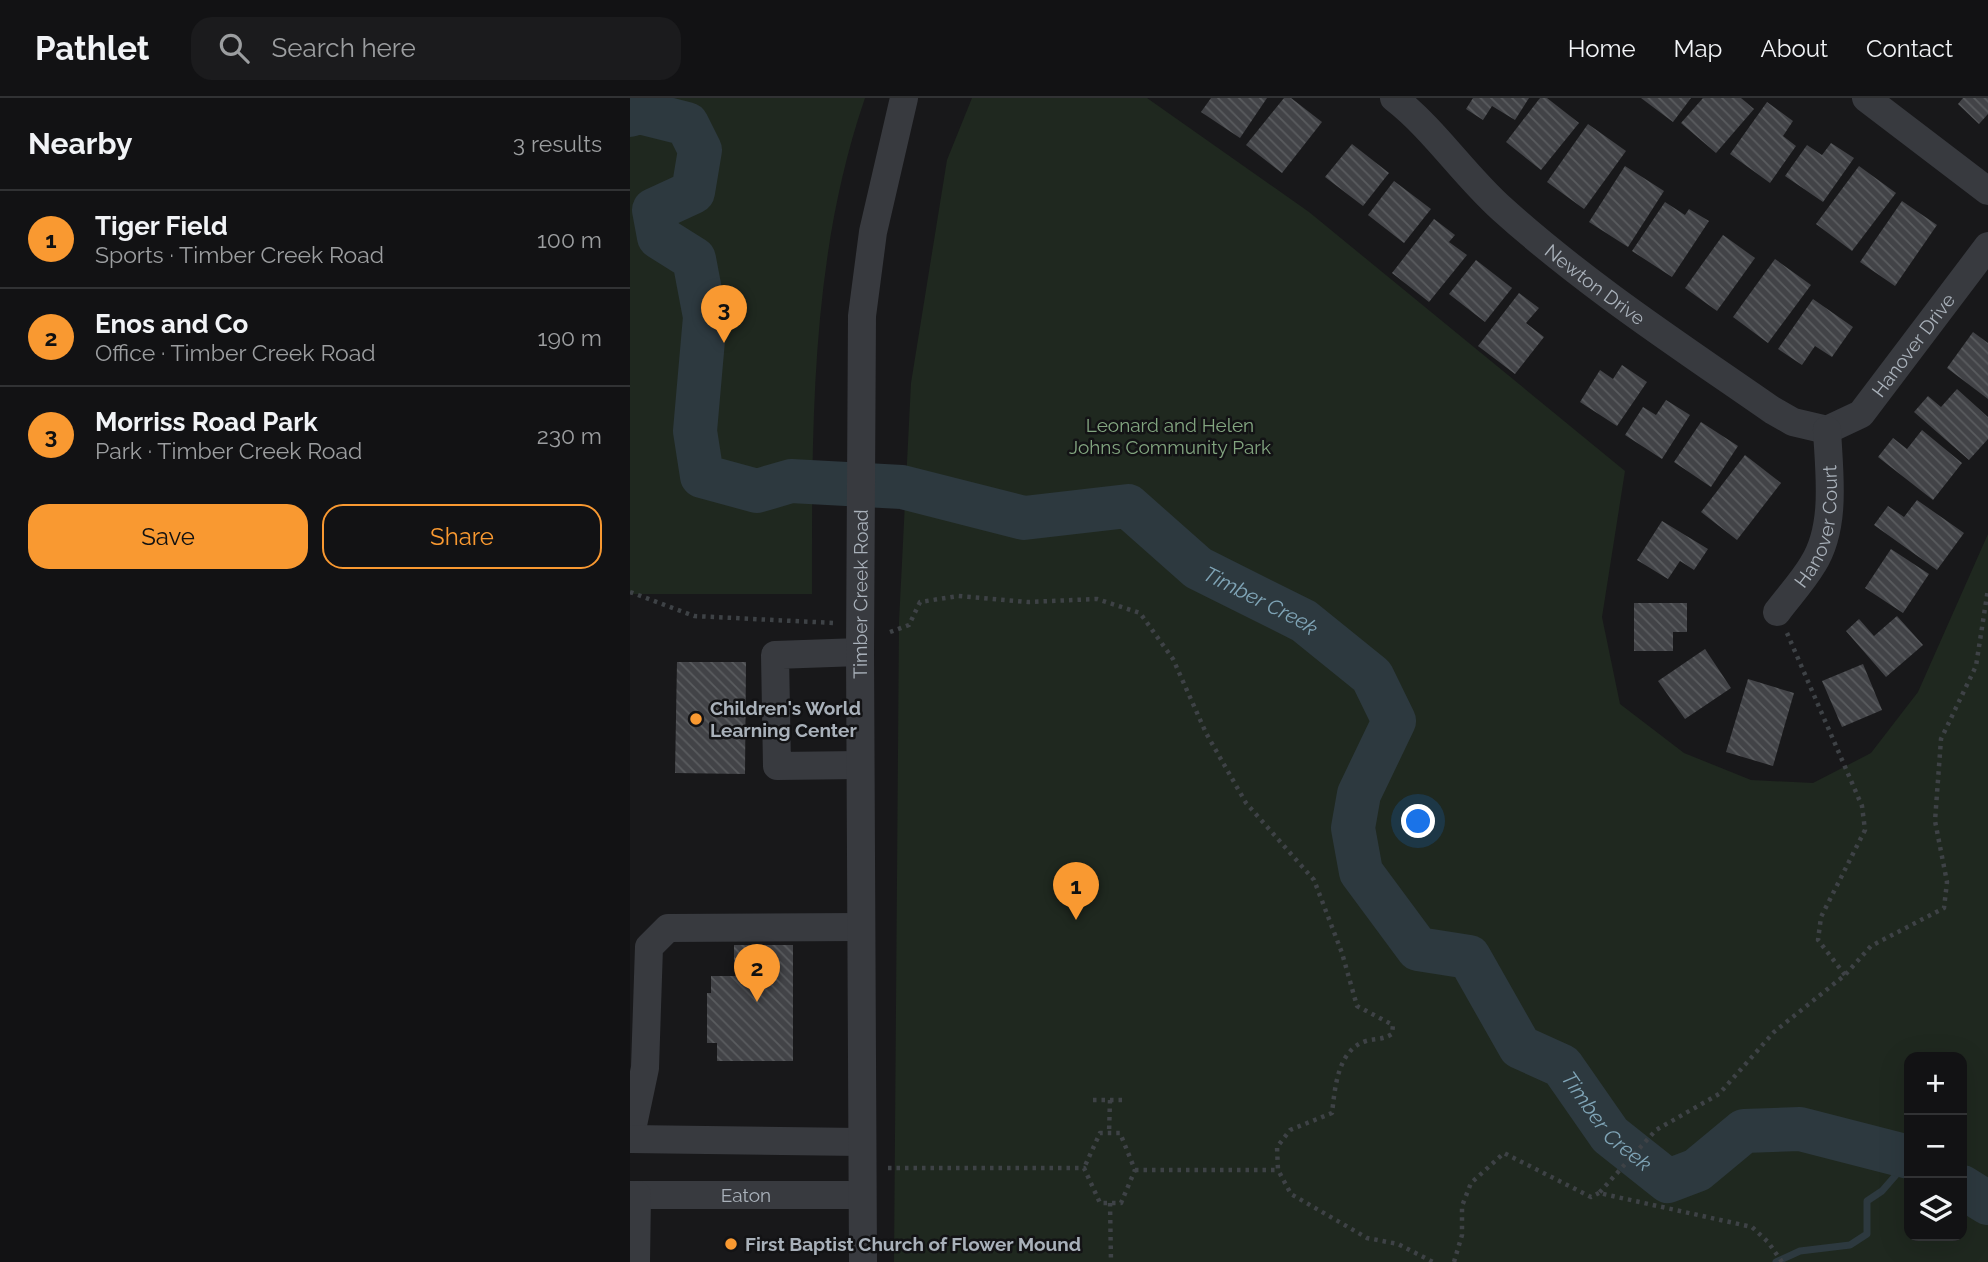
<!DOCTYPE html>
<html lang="en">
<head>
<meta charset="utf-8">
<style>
  body { margin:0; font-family:Raleway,sans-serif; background:#1b1b1d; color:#f1f3f6 }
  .controls { position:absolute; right:21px; bottom:21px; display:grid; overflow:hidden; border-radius:14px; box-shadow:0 7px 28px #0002 }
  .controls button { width:63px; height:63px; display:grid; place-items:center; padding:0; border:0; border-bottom:2px solid #313234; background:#121214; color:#f1f3f6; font:35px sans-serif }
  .you { position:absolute; left:789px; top:724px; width:24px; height:24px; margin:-18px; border:5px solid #fff; border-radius:50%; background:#1a73e8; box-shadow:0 0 0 10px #1a73e833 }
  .badge { display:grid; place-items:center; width:46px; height:46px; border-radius:50%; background:#f99931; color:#111; font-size:23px; font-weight:700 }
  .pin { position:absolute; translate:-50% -58px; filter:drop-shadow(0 2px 4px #0008) }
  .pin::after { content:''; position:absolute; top:37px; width:24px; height:21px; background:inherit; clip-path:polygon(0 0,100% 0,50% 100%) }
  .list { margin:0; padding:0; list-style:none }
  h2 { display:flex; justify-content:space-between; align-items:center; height:91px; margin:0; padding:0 28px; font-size:30px }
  h2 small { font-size:23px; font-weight:400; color:#9c9ea0 }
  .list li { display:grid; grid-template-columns:46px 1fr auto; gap:21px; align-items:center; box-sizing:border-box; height:98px; padding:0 28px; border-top:2px solid #313234 }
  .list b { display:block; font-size:26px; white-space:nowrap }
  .list p { margin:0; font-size:23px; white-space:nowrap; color:#9c9ea0 }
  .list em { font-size:23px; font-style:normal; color:#9c9ea0 }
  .actions { display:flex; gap:14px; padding:21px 28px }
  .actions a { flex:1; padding:16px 0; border:2px solid #f99931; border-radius:21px; text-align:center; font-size:24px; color:#f99931 }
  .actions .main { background:#f99931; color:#111 }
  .icon { flex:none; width:38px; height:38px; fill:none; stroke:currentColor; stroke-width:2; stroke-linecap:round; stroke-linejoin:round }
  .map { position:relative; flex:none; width:1358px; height:1164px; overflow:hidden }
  header { display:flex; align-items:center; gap:42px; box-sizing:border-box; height:98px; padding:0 35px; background:#121214; border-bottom:2px solid #313234 }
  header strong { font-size:33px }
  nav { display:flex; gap:38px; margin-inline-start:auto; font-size:24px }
  .search { width:490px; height:63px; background:#1b1b1d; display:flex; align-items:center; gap:18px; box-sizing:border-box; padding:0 24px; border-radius:21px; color:#9c9ea0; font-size:26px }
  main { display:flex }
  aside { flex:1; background:#121214 }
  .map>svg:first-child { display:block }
  .green { fill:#1f281f; fill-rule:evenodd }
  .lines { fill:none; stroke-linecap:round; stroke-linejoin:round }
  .stream { stroke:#2d393f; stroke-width:7 }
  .river { stroke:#2d393f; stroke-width:44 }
  .building { fill:url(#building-back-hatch) }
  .path { stroke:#3e4246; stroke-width:4.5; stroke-dasharray:3.5 5; stroke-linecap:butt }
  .minor { stroke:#383a3f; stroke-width:28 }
  .poi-dot { fill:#f99931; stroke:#131315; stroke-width:2.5 }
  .labels { text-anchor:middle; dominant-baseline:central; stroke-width:5; stroke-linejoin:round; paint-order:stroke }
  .street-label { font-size:19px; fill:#a9b1ba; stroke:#131315 }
  .park-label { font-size:19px; fill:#83a680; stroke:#131315 }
  .poi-label { font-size:19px; font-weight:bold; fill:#a9b1ba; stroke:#131315; text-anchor:start }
  .water-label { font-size:21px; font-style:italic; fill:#7fa4b6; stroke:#131315 }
</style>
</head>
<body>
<header>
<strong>Pathlet</strong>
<div class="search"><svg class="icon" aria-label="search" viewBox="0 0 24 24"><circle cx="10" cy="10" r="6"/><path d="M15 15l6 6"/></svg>Search here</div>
<nav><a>Home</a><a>Map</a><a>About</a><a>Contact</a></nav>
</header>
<main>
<aside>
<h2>Nearby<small>3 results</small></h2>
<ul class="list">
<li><span class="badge">1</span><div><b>Tiger Field</b><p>Sports · Timber Creek Road</p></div><em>100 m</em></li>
<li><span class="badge">2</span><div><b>Enos and Co</b><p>Office · Timber Creek Road</p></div><em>190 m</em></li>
<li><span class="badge">3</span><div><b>Morriss Road Park</b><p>Park · Timber Creek Road</p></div><em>230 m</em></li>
</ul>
<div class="actions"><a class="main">Save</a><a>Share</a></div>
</aside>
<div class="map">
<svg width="1358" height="1164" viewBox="0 0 1358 1164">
  <defs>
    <pattern id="building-back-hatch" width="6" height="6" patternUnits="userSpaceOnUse" patternTransform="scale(1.75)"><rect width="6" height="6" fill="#424347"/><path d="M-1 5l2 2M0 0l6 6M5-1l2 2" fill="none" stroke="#5a5c5f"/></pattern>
  </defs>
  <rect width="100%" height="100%" fill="#18181a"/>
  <g class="green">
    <path d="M 0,0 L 235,0 C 180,160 182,329 182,496 L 0,496 Z"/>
    <path d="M 342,0 L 517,0 L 679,114 L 995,373 L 972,519 L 990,606 L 1054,655 L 1121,682 L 1183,685 L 1241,655 L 1288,594 L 1358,436 L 1358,1164 L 264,1164 L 269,524 L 281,285 L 317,62 ZM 1279,959 L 1332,959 L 1332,1138 L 1279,1138 Z"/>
  </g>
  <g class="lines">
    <path class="stream" d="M 1146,1164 L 1170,1153 L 1220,1147 L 1237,1136 L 1237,1103 L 1252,1093 L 1279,1062"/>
    <g class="river">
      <path id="s1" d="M 0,17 L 9,14 L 57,26 L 70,52 L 63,94 L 24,112 L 29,139 L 64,161 L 75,219 L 65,333 L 72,378 L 127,393 L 161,383 L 272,389 L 394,420 L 498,408 L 568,470 L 674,523 L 742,578 L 764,623 L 729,696 L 723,730 L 731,774 L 788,851 L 839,859 L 890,949 L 932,968 L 980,1037 L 1038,1083 L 1067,1072 L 1114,1033 L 1170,1031 L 1279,1059"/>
      <path d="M 1332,1089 L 1358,1105"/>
    </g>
  </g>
  <g class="building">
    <path d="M 581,0 L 637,0 L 610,40 L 571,14 Z"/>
    <path d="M 654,0 L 661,0 L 692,24 L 652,75 L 616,47 Z"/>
    <path d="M 843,0 L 899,0 L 885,22 L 862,8 L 853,22 L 836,11 Z"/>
    <path d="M 910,0 L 917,0 L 949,25 L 911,72 L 876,44 Z"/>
    <path d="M 1011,0 L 1061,0 L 1043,24 Z"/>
    <path d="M 1073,0 L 1111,0 L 1124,11 L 1086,55 L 1051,25 Z"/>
    <path d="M 1333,0 L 1358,0 L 1358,16 L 1349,26 L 1328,6 Z"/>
    <path d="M 1137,4 L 1163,23 L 1153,38 L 1166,48 L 1140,85 L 1100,56 Z"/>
    <path d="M 958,26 L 996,53 L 954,111 L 917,84 Z"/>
    <path d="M 1201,45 L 1224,60 L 1193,104 L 1155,78 L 1177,47 L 1192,57 Z"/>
    <path d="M 722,46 L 759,75 L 733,108 L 695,79 Z"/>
    <path d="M 995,68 L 1034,93 L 998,149 L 959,124 Z"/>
    <path d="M 1229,68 L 1266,95 L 1222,153 L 1186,126 Z"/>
    <path d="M 764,83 L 801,111 L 774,145 L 738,117 Z"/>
    <path d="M 1272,103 L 1307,127 L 1265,188 L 1230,164 Z"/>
    <path d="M 1035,104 L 1055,117 L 1059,111 L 1079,123 L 1042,179 L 1002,153 Z"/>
    <path d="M 804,121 L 825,137 L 819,144 L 837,157 L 799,204 L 762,175 Z"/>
    <path d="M 1093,137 L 1125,160 L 1087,213 L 1055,190 Z"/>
    <path d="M 1145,161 L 1181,187 L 1138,245 L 1103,219 Z"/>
    <path d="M 846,162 L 882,190 L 855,224 L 819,196 Z"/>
    <path d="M 889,195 L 909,210 L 896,225 L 914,239 L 885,276 L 848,248 Z"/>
    <path d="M 1183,201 L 1223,229 L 1202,259 L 1185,248 L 1172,267 L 1148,251 Z"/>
    <path d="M 1343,234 L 1358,245 L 1358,301 L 1317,270 Z"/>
    <path d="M 992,267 L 1017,284 L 987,328 L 950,304 L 970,272 L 983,281 Z"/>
    <path d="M 1327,291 L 1358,319 L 1358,341 L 1339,362 L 1284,314 L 1298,298 L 1311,309 Z"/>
    <path d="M 1036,302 L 1060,317 L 1032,361 L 995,337 L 1013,309 L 1026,317 Z"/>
    <path d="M 1071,324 L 1108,348 L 1081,389 L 1044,364 Z"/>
    <path d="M 1292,332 L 1332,365 L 1303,402 L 1248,359 L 1263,340 L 1277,351 Z"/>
    <path d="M 1115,357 L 1151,385 L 1107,442 L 1071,414 Z"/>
    <path d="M 1287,402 L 1334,435 L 1307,472 L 1244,427 L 1258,408 L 1274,419 Z"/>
    <path d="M 1032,423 L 1078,451 L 1064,472 L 1050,463 L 1038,481 L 1007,462 Z"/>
    <path d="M 1261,451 L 1299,476 L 1273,515 L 1235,490 Z"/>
    <path d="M 1004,505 L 1057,505 L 1057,534 L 1043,534 L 1043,553 L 1004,553 Z"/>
    <path d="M 1267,518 L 1293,547 L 1256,579 L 1216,533 L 1229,521 L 1244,538 Z"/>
    <path d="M 1075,551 L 1101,590 L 1055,621 L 1028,583 Z"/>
    <path d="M 47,564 L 116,564 L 115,676 L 45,675 Z"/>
    <path d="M 1233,566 L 1252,612 L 1212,629 L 1192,583 Z"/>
    <path d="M 1118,581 L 1164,595 L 1143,668 L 1096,654 Z"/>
    <path d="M 104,847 L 163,847 L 163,963 L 87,963 L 87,945 L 77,945 L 77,895 L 81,895 L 81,878 L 147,878 L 147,871 L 104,871 Z"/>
  </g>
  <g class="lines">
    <g class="path">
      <path d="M 0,494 L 64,518 L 204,525"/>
      <path d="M 260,534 L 279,527 L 290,504 L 328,498 L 398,504 L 467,501 L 510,515 L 543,561 L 576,635 L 616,705 L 684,782 L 712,855 L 727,908 L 763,927 L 762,936 C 753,942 746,940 736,943 C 707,952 705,991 702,1015 L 660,1032 L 647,1049 L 648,1072 L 661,1096 L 737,1140 L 768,1146 L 803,1164"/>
      <path d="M 1157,535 L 1232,708 L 1235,732 L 1191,819 L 1188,842 L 1215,877"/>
      <path d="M 463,1002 L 480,1002 L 479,1035"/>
      <path d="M 480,1002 L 496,1002"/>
      <path d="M 258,1070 L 454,1070 L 470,1105 L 491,1105 L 505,1072 L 490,1035 L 470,1035 L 454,1070"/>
      <path d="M 505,1072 L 648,1072"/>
      <path d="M 480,1105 L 481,1164"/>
      <path d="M 824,1164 L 832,1137 L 832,1108 L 841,1085 L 874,1055 L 961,1099 L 969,1095"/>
      <path d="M 1152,1164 L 1138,1144 L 1122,1129 L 969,1095 L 1026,1032 L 1089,996 L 1144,934 L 1215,877 L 1241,848 L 1314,810 L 1317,784 L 1305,723 L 1311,641 L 1346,568 L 1358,491"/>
    </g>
    <g class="minor">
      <path id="s2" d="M 764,0 C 805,32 833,76 872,111 C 955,186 1050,248 1142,312 L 1163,324 L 1197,332"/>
      <path d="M 1236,0 L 1358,93"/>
      <path id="s3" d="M 1197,332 L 1231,316 L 1358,148"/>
      <path id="s4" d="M 1147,514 C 1159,498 1173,483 1183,466 C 1207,428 1199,374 1197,332"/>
      <path d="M 230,554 L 145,557 L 147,668 L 230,667"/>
      <path d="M 0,1041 L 15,970 L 19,849 L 38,830 L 231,829"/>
      <path d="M 0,1041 L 231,1044"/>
      <path id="s5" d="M 0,1097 L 232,1097"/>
      <path d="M 6,1164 L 7,1097"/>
      <path id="s6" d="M 233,1164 L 230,554 L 232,218 L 243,134 L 274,0"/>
    </g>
  </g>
  <g class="poi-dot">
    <circle cx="66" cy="621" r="7"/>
    <circle cx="101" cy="1146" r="7"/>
  </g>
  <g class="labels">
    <g class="street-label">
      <text stroke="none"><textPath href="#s2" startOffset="275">Newton Drive</textPath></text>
      <text stroke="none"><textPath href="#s3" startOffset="124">Hanover Drive</textPath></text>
      <text stroke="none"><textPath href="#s4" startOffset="98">Hanover Court</textPath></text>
      <text stroke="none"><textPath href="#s6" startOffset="668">Timber Creek Road</textPath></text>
      <text stroke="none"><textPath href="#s5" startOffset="116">Eaton</textPath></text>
    </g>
    <g class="park-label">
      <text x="540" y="327">Leonard and Helen<tspan x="540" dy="22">Johns Community Park</tspan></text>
    </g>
    <g class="poi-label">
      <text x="80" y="610">Children's World<tspan x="80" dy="22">Learning Center</tspan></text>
      <text x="115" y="1146">First Baptist Church of Flower Mound</text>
    </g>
    <g class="water-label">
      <text stroke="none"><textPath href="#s1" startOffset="1060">Timber Creek</textPath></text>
      <text stroke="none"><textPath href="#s1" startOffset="1774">Timber Creek</textPath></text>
    </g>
  </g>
</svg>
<div class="controls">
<button>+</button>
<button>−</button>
<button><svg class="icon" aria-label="layers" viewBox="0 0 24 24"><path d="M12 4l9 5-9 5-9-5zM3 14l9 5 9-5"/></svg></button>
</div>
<div class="you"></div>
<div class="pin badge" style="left:446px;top:822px">1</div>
<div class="pin badge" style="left:127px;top:904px">2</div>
<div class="pin badge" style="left:94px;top:245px">3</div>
</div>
</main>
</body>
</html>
